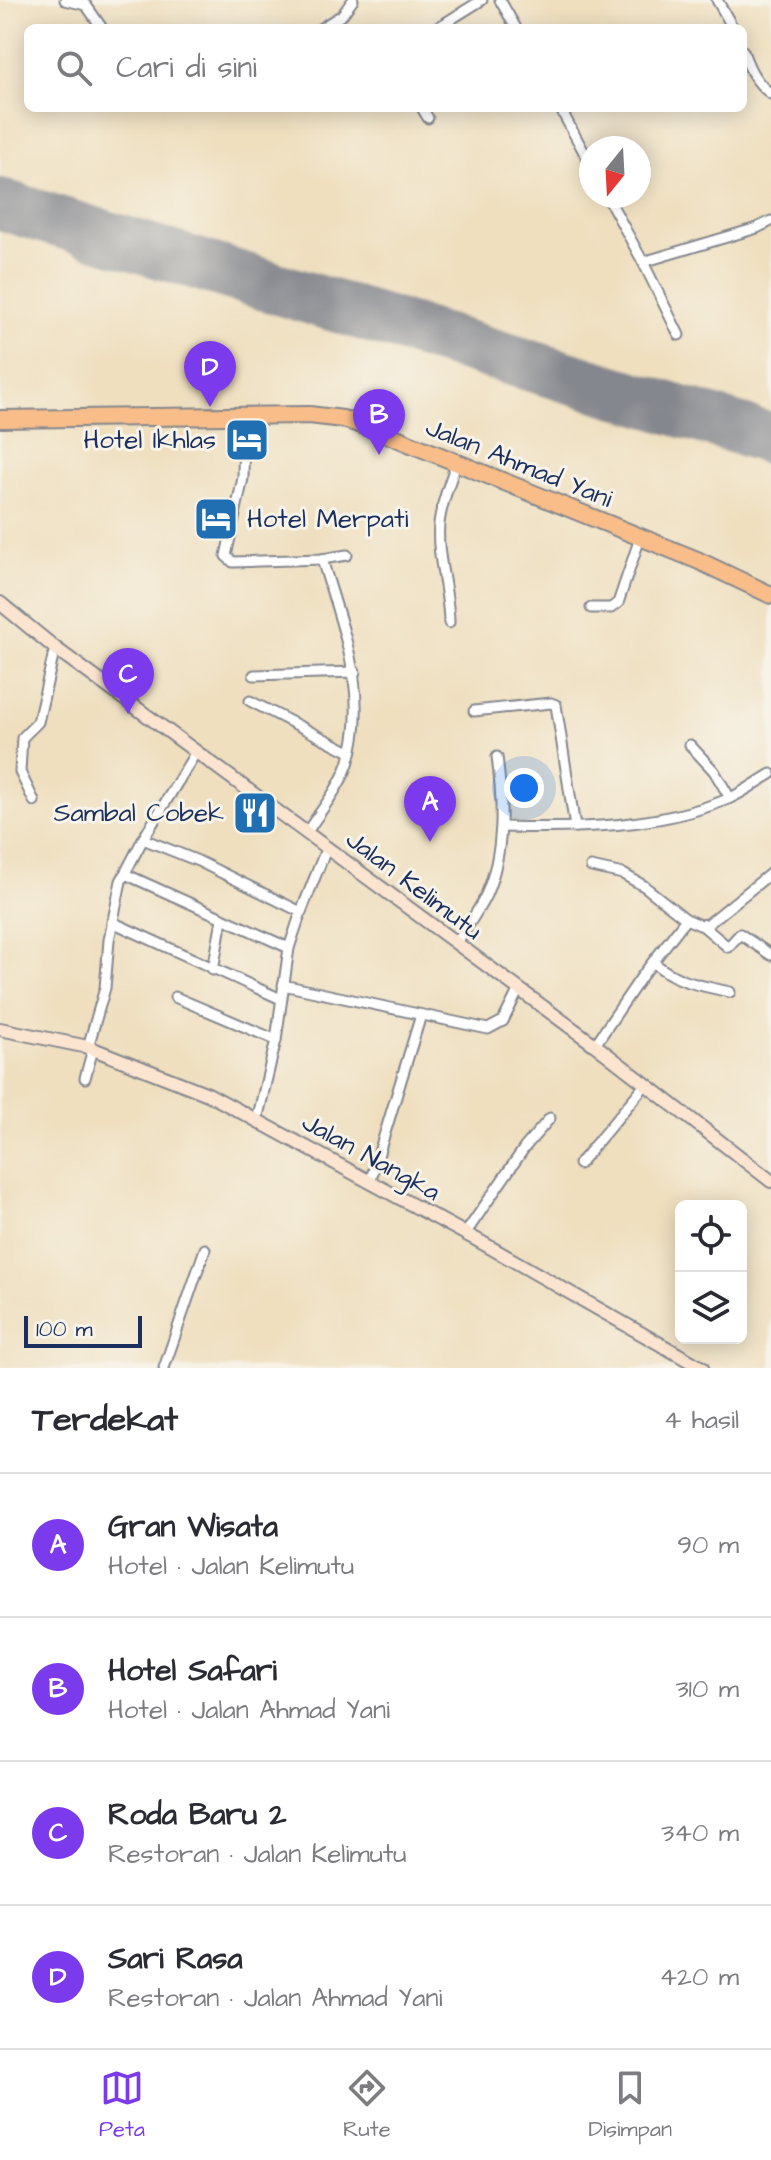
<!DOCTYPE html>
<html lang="id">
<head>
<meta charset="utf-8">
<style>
  body { margin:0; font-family:"Architects Daughter",sans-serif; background:#f2f2f3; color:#2b2b33 }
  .controls { position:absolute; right:24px; bottom:24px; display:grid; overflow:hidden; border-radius:12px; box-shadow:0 4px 20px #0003 }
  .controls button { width:72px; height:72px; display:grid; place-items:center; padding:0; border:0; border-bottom:2px solid #e1e1e2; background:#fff; color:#2b2b33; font:40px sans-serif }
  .compass { position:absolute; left:579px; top:136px; width:72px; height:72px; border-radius:50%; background:#fff; box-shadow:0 4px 20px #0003; rotate:198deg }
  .scale { position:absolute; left:24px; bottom:20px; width:118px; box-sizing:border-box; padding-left:8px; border:4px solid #1b2f5e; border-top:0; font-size:22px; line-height:28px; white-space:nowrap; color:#1b2f5e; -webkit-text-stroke:6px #f7f3e8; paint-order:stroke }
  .you { position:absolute; left:524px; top:788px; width:28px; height:28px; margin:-20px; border:6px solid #fff; border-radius:50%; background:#1a73e8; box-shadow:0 0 0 12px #1a73e833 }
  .badge { display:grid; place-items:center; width:52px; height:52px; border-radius:50%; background:#7c3aed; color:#fff; font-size:26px; font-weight:700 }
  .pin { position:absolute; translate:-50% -66px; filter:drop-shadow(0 2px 4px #0008) }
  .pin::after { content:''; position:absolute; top:42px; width:28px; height:24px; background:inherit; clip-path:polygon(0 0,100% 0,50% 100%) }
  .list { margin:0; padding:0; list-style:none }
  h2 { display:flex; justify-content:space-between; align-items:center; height:104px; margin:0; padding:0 32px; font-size:34px }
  h2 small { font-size:26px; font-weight:400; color:#7c7c81 }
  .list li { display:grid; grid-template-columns:52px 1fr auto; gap:24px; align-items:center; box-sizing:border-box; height:144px; padding:0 32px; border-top:2px solid #e1e1e2 }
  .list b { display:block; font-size:30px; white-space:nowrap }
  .list p { margin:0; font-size:26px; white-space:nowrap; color:#7c7c81 }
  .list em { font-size:26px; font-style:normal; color:#7c7c81 }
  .icon { flex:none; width:44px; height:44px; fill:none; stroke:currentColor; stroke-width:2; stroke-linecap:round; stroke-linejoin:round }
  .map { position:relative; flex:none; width:771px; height:1368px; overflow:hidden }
  .search { position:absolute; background:#fff; box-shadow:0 4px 20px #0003; left:24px; right:24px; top:24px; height:88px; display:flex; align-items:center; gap:20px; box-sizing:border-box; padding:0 28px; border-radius:12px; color:#7c7c81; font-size:30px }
  .sheet { height:680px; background:#fff }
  nav { display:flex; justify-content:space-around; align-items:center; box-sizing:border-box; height:112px; border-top:2px solid #e1e1e2; background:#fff; font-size:22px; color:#7c7c81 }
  nav a { display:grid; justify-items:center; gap:4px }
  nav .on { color:#7c3aed }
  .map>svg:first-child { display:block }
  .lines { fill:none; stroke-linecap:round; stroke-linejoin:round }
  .runway { stroke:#85878e; stroke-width:52 }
  .street-casing { stroke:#85878e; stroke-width:13 }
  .secondary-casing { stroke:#85878e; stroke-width:16 }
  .highway-casing { stroke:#85878e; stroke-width:20 }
  .street { stroke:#fff; stroke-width:9 }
  .secondary { stroke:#fce5d0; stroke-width:12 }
  .highway { stroke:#f8bd89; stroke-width:16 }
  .labels { text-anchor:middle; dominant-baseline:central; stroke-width:6; stroke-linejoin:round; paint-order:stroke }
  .poi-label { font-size:26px; fill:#1b2f5e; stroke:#f7f3e8; text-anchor:end }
  .street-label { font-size:26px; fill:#1b2f5e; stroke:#f7f3e8 }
</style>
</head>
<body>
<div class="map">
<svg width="771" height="1368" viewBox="0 0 771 1368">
  <rect width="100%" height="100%" fill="#f7f3e8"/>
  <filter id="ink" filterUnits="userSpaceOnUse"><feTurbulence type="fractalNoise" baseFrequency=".0125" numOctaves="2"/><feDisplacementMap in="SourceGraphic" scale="16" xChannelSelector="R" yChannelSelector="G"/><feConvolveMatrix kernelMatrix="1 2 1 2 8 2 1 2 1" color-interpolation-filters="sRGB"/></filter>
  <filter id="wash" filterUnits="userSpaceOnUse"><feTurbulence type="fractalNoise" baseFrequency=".006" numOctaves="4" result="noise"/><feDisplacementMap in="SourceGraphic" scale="32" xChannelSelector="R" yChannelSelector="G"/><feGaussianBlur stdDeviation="1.8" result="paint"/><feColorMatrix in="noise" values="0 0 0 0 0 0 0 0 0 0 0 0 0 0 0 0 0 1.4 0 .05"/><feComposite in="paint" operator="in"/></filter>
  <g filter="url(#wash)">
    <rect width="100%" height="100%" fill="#efdfbf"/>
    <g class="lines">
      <path class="runway" d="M 0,204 L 771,439"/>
    </g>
  </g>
  <g filter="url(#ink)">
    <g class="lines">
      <g class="street-casing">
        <g id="street">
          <path d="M 65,0 L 86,5 L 102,28"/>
          <path d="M 500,0 L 516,28"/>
          <path d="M 717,0 L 733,28"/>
          <path d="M 321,28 L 342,15 L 353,0"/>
          <path d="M 437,28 L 482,0"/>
          <path d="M 743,51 C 749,69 756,83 771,94"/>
          <path d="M 422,108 L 428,118"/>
          <path d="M 560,108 L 591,165"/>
          <path d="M 607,196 L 643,262 L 757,228 L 771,221"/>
          <path d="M 643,262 L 679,335"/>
          <path d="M 244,416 L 243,478 L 226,556 L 233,562 L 322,559 L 347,555"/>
          <path d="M 591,608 L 611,608 L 618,603 L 640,538"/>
          <path d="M 449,623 C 449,590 436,557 439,524 C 441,503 450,483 456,463"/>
          <path d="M 254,675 L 355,672"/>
          <path d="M 250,701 L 350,752"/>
          <path d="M 474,711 L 551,703 L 556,705 L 575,827"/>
          <path d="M 690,745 L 714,771 L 730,798"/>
          <path d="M 34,801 L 20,772 L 22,738 L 38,722 L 55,648"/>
          <path d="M 502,827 C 577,829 658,828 728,799 C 743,793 757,782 771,774"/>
          <path d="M 307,832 C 321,810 339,789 348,764 C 371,694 341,626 322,559"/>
          <path d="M 143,839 L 198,861 L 301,912"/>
          <path d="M 591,867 L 623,874 L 644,886 L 686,919"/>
          <path d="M 125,874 L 289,948"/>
          <path d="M 112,922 L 281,999"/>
          <path d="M 703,926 L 728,947 L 740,934 L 771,955"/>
          <path d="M 456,944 C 466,928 478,912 486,895 C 505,852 503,802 497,757"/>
          <path d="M 653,962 C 677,983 700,985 730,992"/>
          <path d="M 213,970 L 222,919"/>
          <path d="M 283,985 L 488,1029 L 503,1021 L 518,991"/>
          <path d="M 175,997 L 276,1040"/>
          <path d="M 595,1045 L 642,976 L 686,919 L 700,925 L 708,924 L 771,873"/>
          <path d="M 88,1047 L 105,988 L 109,940 L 121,881 L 143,839 L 196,752"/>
          <path d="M 85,1078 L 93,1049"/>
          <path d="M 257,1120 L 276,1040 L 289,948 L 301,912 L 327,847"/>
          <path d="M 579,1164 L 645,1085"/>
          <path d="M 370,1182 L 421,1015"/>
          <path d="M 465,1234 L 525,1147 L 550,1118"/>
          <path d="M 164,1368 L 205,1249"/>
        </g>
      </g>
      <g class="secondary-casing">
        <g id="secondary">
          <path d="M 0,603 L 55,648 L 595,1045 L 771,1181"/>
          <path d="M 0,1029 L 88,1047 L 208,1094 L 479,1241 L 702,1368"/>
        </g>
      </g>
      <g class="highway-casing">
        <path id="highway" d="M 0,419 L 309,415 L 343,419 L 374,429 L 697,560 L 771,595"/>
      </g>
      <use href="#street" class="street"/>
      <use href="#secondary" class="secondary"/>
      <use href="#highway" class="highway"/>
    </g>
  </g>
  <defs>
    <g id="hotel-square" transform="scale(2.3)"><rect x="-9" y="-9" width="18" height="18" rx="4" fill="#1f6fb2" stroke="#f7f3e8"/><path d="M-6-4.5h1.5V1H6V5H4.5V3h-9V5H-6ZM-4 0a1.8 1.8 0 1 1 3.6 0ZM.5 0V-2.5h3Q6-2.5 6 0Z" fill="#fff"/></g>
    <g id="restaurant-square" transform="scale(2.3)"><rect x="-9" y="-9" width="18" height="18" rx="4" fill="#1f6fb2" stroke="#f7f3e8"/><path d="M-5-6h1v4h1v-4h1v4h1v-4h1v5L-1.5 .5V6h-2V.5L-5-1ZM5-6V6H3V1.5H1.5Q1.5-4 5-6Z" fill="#fff"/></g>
  </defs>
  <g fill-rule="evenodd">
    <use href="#hotel-square" x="247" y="440"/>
    <use href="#hotel-square" x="216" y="519"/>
    <use href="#restaurant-square" x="255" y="813"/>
  </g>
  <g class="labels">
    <g class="poi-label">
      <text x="216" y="440">Hotel Ikhlas</text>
      <text x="247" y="519" text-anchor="start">Hotel Merpati</text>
      <text x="224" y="813">Sambal Cobek</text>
    </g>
    <g class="street-label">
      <text transform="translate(519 463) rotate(22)">Jalan Ahmad Yani</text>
      <text transform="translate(414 885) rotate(37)">Jalan Kelimutu</text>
      <text transform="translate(371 1157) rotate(29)">Jalan Nangka</text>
    </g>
  </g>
</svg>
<div class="controls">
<button><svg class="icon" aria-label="locate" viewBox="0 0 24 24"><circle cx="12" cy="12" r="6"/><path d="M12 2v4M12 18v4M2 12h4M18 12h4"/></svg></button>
<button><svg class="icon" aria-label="layers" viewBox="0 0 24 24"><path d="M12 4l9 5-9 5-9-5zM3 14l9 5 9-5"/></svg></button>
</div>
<svg class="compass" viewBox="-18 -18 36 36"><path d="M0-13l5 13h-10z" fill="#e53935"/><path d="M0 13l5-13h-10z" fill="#7c7c81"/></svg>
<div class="scale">100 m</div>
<div class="you"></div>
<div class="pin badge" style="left:430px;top:842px">A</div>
<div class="pin badge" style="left:379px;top:455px">B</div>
<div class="pin badge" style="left:128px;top:714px">C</div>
<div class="pin badge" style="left:210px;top:407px">D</div>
<div class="search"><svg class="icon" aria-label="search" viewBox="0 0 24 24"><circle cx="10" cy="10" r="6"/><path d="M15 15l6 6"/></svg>Cari di sini</div>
</div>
<section class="sheet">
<h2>Terdekat<small>4 hasil</small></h2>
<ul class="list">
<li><span class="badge">A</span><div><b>Gran Wisata</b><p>Hotel · Jalan Kelimutu</p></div><em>90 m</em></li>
<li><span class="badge">B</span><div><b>Hotel Safari</b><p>Hotel · Jalan Ahmad Yani</p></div><em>310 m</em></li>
<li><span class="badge">C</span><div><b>Roda Baru 2</b><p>Restoran · Jalan Kelimutu</p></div><em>340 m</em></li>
<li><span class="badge">D</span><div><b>Sari Rasa</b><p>Restoran · Jalan Ahmad Yani</p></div><em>420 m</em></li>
</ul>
</section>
<nav>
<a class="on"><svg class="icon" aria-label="map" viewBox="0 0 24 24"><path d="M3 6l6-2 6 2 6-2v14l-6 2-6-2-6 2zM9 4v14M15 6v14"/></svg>Peta</a>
<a><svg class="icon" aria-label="directions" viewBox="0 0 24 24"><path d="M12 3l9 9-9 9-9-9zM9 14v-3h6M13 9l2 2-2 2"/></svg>Rute</a>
<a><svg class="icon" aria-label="saved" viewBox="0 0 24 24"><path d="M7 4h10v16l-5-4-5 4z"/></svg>Disimpan</a>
</nav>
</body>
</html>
